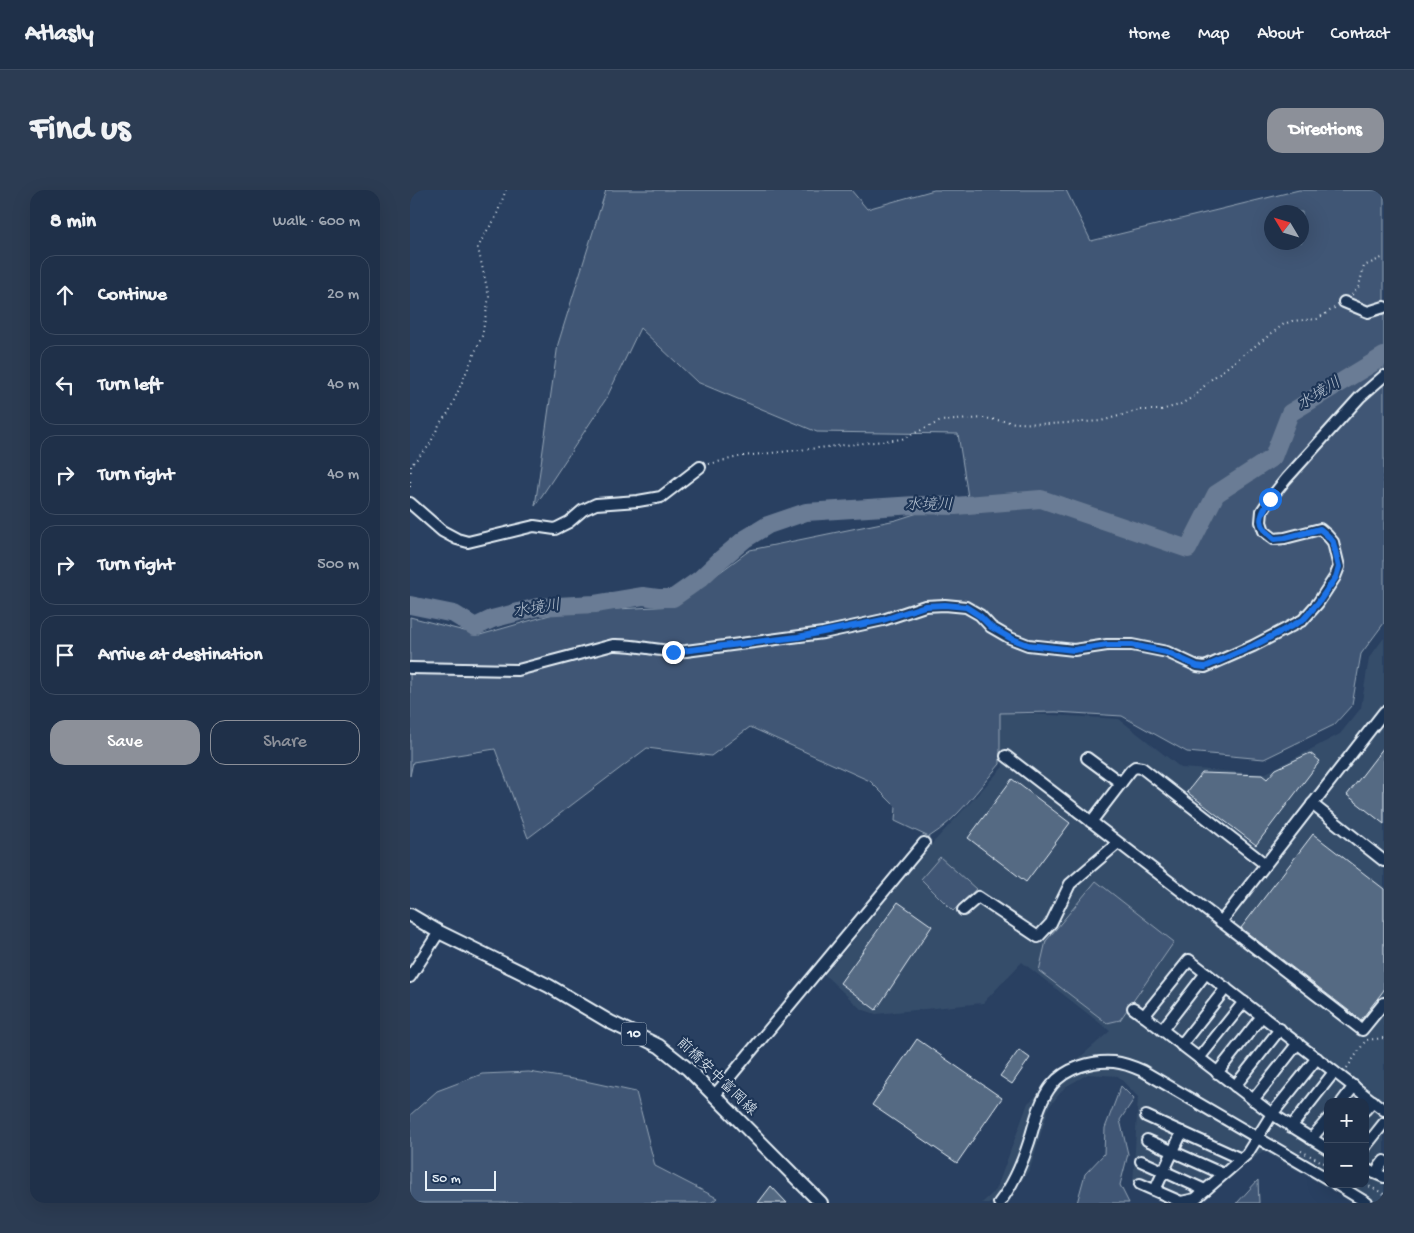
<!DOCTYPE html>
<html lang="en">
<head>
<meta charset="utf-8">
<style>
  body { margin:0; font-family:"Gochi Hand","Klee One",sans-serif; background:#2c3c53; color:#f1f3f6 }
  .controls { position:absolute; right:15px; bottom:15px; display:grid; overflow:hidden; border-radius:10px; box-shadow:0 5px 20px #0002 }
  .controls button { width:45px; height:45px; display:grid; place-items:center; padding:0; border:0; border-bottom:1px solid #3c4b61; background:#1f3049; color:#f1f3f6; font:25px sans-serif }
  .compass { position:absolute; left:854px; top:15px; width:45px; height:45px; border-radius:50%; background:#1f3049; box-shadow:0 5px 20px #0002; rotate:308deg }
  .scale { position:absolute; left:15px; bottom:12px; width:71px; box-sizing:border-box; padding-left:5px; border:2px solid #e8f1f8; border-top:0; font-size:14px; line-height:18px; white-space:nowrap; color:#e8f1f8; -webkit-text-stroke:4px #1d3557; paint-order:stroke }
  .stop { position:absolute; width:15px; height:15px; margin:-11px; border:4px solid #1a73e8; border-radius:50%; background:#fff }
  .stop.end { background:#1a73e8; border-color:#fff; box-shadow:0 1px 5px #0008 }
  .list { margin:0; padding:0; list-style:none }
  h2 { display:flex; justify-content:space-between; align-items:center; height:65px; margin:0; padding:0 20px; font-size:21px }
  h2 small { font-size:16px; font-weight:400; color:#a1a9b4 }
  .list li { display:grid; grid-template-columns:32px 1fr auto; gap:15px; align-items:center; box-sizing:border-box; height:80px; margin:0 10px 10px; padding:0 10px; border:1px solid #3c4b61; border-radius:15px }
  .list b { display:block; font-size:19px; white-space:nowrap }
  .list em { font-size:16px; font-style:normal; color:#a1a9b4 }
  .actions { display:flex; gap:10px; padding:15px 20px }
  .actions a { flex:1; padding:11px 0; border:1px solid #8c9099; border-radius:15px; text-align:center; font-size:18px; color:#8c9099 }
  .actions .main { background:#8c9099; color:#fff }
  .icon { flex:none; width:28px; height:28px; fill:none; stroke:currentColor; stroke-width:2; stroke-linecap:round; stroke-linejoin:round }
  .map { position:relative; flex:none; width:974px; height:1013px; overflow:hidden; border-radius:15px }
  header { display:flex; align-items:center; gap:30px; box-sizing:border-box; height:70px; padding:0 25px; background:#1f3049; border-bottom:1px solid #3c4b61 }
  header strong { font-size:24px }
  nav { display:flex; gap:28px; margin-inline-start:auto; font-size:18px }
  .intro { display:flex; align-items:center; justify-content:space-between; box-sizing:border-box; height:120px; padding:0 30px }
  h1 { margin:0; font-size:35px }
  .button { padding:12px 22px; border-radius:15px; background:#8c9099; color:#fff; font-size:18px; font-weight:700 }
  main { display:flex; gap:30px; padding:0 30px }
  aside { flex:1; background:#1f3049; border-radius:15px; box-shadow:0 5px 20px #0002 }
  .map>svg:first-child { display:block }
  .built { fill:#364d6b; fill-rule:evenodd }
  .green { fill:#415774; stroke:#94a4b6; fill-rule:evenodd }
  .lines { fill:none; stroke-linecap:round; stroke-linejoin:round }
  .river { stroke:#6b7c95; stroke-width:18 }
  .building { fill:#556a83; stroke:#e8f1f8 }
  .minor-casing { stroke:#e8f1f8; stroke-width:14 }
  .major-casing { stroke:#e8f1f8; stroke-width:16 }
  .path { stroke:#e8f1f8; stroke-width:2; stroke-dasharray:1 4; stroke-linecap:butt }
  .minor { stroke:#1d3557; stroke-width:10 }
  .major { stroke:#1d3557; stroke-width:12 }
  .route { stroke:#1a73e8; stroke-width:6 }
  .labels { text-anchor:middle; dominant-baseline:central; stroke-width:4.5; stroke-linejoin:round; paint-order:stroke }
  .shield { fill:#1d3557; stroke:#abb9c8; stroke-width:1 }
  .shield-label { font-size:14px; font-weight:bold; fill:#e8f1f8 }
  .street-label { font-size:15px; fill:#e8f1f8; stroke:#1d3557 }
  .water-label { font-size:16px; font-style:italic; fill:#b6c2d0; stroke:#1d3557 }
</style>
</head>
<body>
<header>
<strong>Atlasly</strong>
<nav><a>Home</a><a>Map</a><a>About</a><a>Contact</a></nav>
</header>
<div class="intro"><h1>Find us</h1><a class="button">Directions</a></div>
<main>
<aside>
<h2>8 min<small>Walk · 600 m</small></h2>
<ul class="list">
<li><svg class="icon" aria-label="ahead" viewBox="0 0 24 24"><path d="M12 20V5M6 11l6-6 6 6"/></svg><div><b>Continue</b></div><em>20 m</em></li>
<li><svg class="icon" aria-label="left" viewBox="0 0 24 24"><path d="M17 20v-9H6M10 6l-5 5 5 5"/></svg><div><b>Turn left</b></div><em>40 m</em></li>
<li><svg class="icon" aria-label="right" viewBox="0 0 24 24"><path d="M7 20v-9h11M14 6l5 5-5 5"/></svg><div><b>Turn right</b></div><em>40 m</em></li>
<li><svg class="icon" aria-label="right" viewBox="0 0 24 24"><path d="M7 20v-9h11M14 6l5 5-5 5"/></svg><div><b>Turn right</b></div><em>500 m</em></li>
<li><svg class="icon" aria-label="arrive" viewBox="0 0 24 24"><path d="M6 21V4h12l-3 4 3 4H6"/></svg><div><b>Arrive at destination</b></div></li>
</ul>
<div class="actions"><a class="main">Save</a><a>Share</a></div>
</aside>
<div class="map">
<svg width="974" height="1013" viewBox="0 0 974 1013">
  <rect width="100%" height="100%" fill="#294061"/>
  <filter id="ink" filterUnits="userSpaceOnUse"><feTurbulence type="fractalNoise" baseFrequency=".02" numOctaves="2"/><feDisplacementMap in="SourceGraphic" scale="10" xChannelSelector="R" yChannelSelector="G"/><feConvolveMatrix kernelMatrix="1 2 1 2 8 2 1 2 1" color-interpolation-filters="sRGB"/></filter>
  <g filter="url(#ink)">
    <path class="built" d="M 974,448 L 974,1013 L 944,1013 L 853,961 L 789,1013 L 762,1013 L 723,995 L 728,907 L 708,886 L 678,884 L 655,897 L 639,917 L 620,979 L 596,1013 L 572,1013 L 586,1000 L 618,913 L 700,841 L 612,772 L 573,813 L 466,824 L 451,819 L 415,785 L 520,656 L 593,577 L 587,522 L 709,529 L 771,578 L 854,584 L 930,544 L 951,518 L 959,468 ZM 918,912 L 955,912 L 955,994 L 918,994 Z"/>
    <g class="green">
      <path d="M 196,0 L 441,0 L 457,19 L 524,0 L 656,0 L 681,51 L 889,0 L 974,0 L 974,433 L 951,464 L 942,515 L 924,535 L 854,569 L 777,562 L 712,526 L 646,522 L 590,523 L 590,574 C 568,599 547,630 519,647 L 485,631 L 486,617 L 460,591 L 340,537 L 301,566 L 237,558 L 118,648 L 85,559 L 3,572 L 0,586 L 0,427 L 70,445 L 150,422 L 264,416 L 340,360 L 486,330 L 558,307 L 548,244 L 407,242 L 287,192 L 230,138 L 196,209 L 125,316 L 148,154 ZM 862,22 L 892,22 L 892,52 L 862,52 Z"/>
      <path d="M 530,667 L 566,699 L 543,721 L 511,689 Z"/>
      <path d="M 686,691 L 764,752 L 710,830 L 697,833 L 629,781 L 636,751 Z"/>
      <path d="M 119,882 L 175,891 L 226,902 L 245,976 L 307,1008 L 301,1013 L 0,1013 L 0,925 L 27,901 L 72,884 Z"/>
      <path d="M 711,896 L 724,909 L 710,930 L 718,964 L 710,995 L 719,1013 L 667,1013 L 675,984 L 694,964 L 695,938 Z"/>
      <path d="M 848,990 L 849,1013 L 826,1013 L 827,1013 Z"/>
    </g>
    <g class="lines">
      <path class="river" d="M 0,415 L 44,424 L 65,437 L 82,429 L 128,417 L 185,414 L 233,406 L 248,408 L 263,408 L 290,389 L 310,370 L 335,349 L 358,335 L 396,322 L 505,315 L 545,316 L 631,309 L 778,359 L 806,304 L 863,267 L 880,223 L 974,166"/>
    </g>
    <g class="building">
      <path d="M 974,557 L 974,634 L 937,605 Z"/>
      <path d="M 900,563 L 910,571 L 846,655 L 777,602 L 792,583 L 852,585 L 857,589 L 866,579 Z"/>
      <path d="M 602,589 L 660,633 L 616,692 L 558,648 Z"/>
      <path d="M 903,644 L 974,699 L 974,800 L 951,830 L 831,738 Z"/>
      <path d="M 488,712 L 522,736 L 466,820 L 430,793 Z"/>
      <path d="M 507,849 L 592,908 L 547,973 L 462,915 Z"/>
      <path d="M 609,860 L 620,868 L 602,894 L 590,886 Z"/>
      <path d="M 361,996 L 377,1013 L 348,1013 Z"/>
    </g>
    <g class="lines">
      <g class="minor-casing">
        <g id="minor">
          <path d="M 934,112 L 958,122 L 974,117"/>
          <path d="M 0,313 L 32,341 L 47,349 L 58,352 L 124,336 L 145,339 L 159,332 L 173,320 L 186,314 L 228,311 L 251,307 L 290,277"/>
          <path d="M 0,478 L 108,480 L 203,455 C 228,454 251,463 276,461 L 413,443 L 473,430 L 515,416 L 535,415 L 556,417 L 570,425 L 581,437 L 600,448 L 618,455 L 664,460 L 697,455 L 722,455 L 757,462 L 787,476 L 795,477 L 843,456 L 893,430 L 908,413 L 925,387 L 929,377 L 923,352 L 917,345 L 910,339 L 875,348 L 864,349 L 854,341 L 851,332 L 852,321 L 860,309 L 876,289 L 950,207 L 974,186"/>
          <path d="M 596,566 L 952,840 L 974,813"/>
          <path d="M 677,568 L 711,593"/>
          <path d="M 902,614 L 974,671"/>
          <path d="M 681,632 L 721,580 L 725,577 L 732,578 L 855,674"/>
          <path d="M 553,720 L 568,707 L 628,747 L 641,733 L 660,694 L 708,653"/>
          <path d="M 811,732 L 974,522"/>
          <path d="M 0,787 L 29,742"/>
          <path d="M 723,818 L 734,826"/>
          <path d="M 752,840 L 796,783"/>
          <path d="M 771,855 L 816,798"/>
          <path d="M 789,868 L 834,812"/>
          <path d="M 807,883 L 852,826"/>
          <path d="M 825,896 L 870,839"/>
          <path d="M 304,906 L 514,653"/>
          <path d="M 843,910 L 888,853"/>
          <path d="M 932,912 L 944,896"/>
          <path d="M 955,920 L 963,911"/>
          <path d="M 736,926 L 831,969"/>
          <path d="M 881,937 L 924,882"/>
          <path d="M 901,949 L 918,929"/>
          <path d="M 737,950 L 813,984"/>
          <path d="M 955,957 L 974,933"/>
          <path d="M 918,959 L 862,924 L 734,826 L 779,770 L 974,920"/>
          <path d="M 731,971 L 795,1000"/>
          <path d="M 955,979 L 974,987"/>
          <path d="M 965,983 L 974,971"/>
          <path d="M 730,994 L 771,1012 L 785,1009 L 837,964 L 862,924 L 907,868"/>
          <path d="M 926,994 L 957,1013"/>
          <path d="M 745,1000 L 772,942"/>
          <path d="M 589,1013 C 603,995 612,974 619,952 C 625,933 629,911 642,895 C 655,878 683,870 704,872 C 714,873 724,877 733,881 L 918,989"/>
        </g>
      </g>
      <g class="major-casing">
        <path id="major" d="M 0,725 L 29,742 L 139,796 L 200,832 L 249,856 L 278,879 L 411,1013"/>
      </g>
      <g class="path">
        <path d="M 942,105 L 949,96 L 954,76 L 974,67"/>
        <path d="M 299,274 L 333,266 L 492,249 L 531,231 L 574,228 L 606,233 L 639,234 L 691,231 L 730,220 L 751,220 L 769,215 L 785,206 L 799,191 L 874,134 L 882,131 L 907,129 L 926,117"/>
        <path d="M 0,297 L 1,275 L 19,256 L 30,233 L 39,222 L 72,146 L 79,107 L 68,58 L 74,45 L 85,29 L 96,0"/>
        <path d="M 937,878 L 956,850 L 974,848"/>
        <path d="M 891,961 L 918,975"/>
        <path d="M 955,994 L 974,1004"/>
      </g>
      <use href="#minor" class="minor"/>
      <use href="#major" class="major"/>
    </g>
  </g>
  <g class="lines" filter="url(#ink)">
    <path class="route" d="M 263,462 L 388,447 L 473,430 L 515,416 L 535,415 L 556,417 L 570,426 L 581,437 L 600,448 L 618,455 L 664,460 L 698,455 L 722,455 L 756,462 L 787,476 L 795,477 L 843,456 L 893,430 L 908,413 L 926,387 L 929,377 L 923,352 L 917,345 L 910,339 L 875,348 L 864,349 C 846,334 849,327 860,309"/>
  </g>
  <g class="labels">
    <rect class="shield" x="211.5" y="832.5" width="25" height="23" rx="4"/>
    <g class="shield-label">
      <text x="224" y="844">10</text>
    </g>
    <g class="street-label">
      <text transform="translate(306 887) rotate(44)">前橋安中富岡線</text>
    </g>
    <g class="water-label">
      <text transform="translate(910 205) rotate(-32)">水境川</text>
      <text x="519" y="316">水境川</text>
      <text transform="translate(127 420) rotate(-9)">水境川</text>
    </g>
  </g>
</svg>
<div class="controls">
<button>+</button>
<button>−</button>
</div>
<svg class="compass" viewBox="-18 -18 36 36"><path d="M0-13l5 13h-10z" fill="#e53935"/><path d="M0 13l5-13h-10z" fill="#a1a9b4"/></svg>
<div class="scale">50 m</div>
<div class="stop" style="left:860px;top:309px"></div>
<div class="stop end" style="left:263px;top:462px"></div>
</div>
</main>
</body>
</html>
